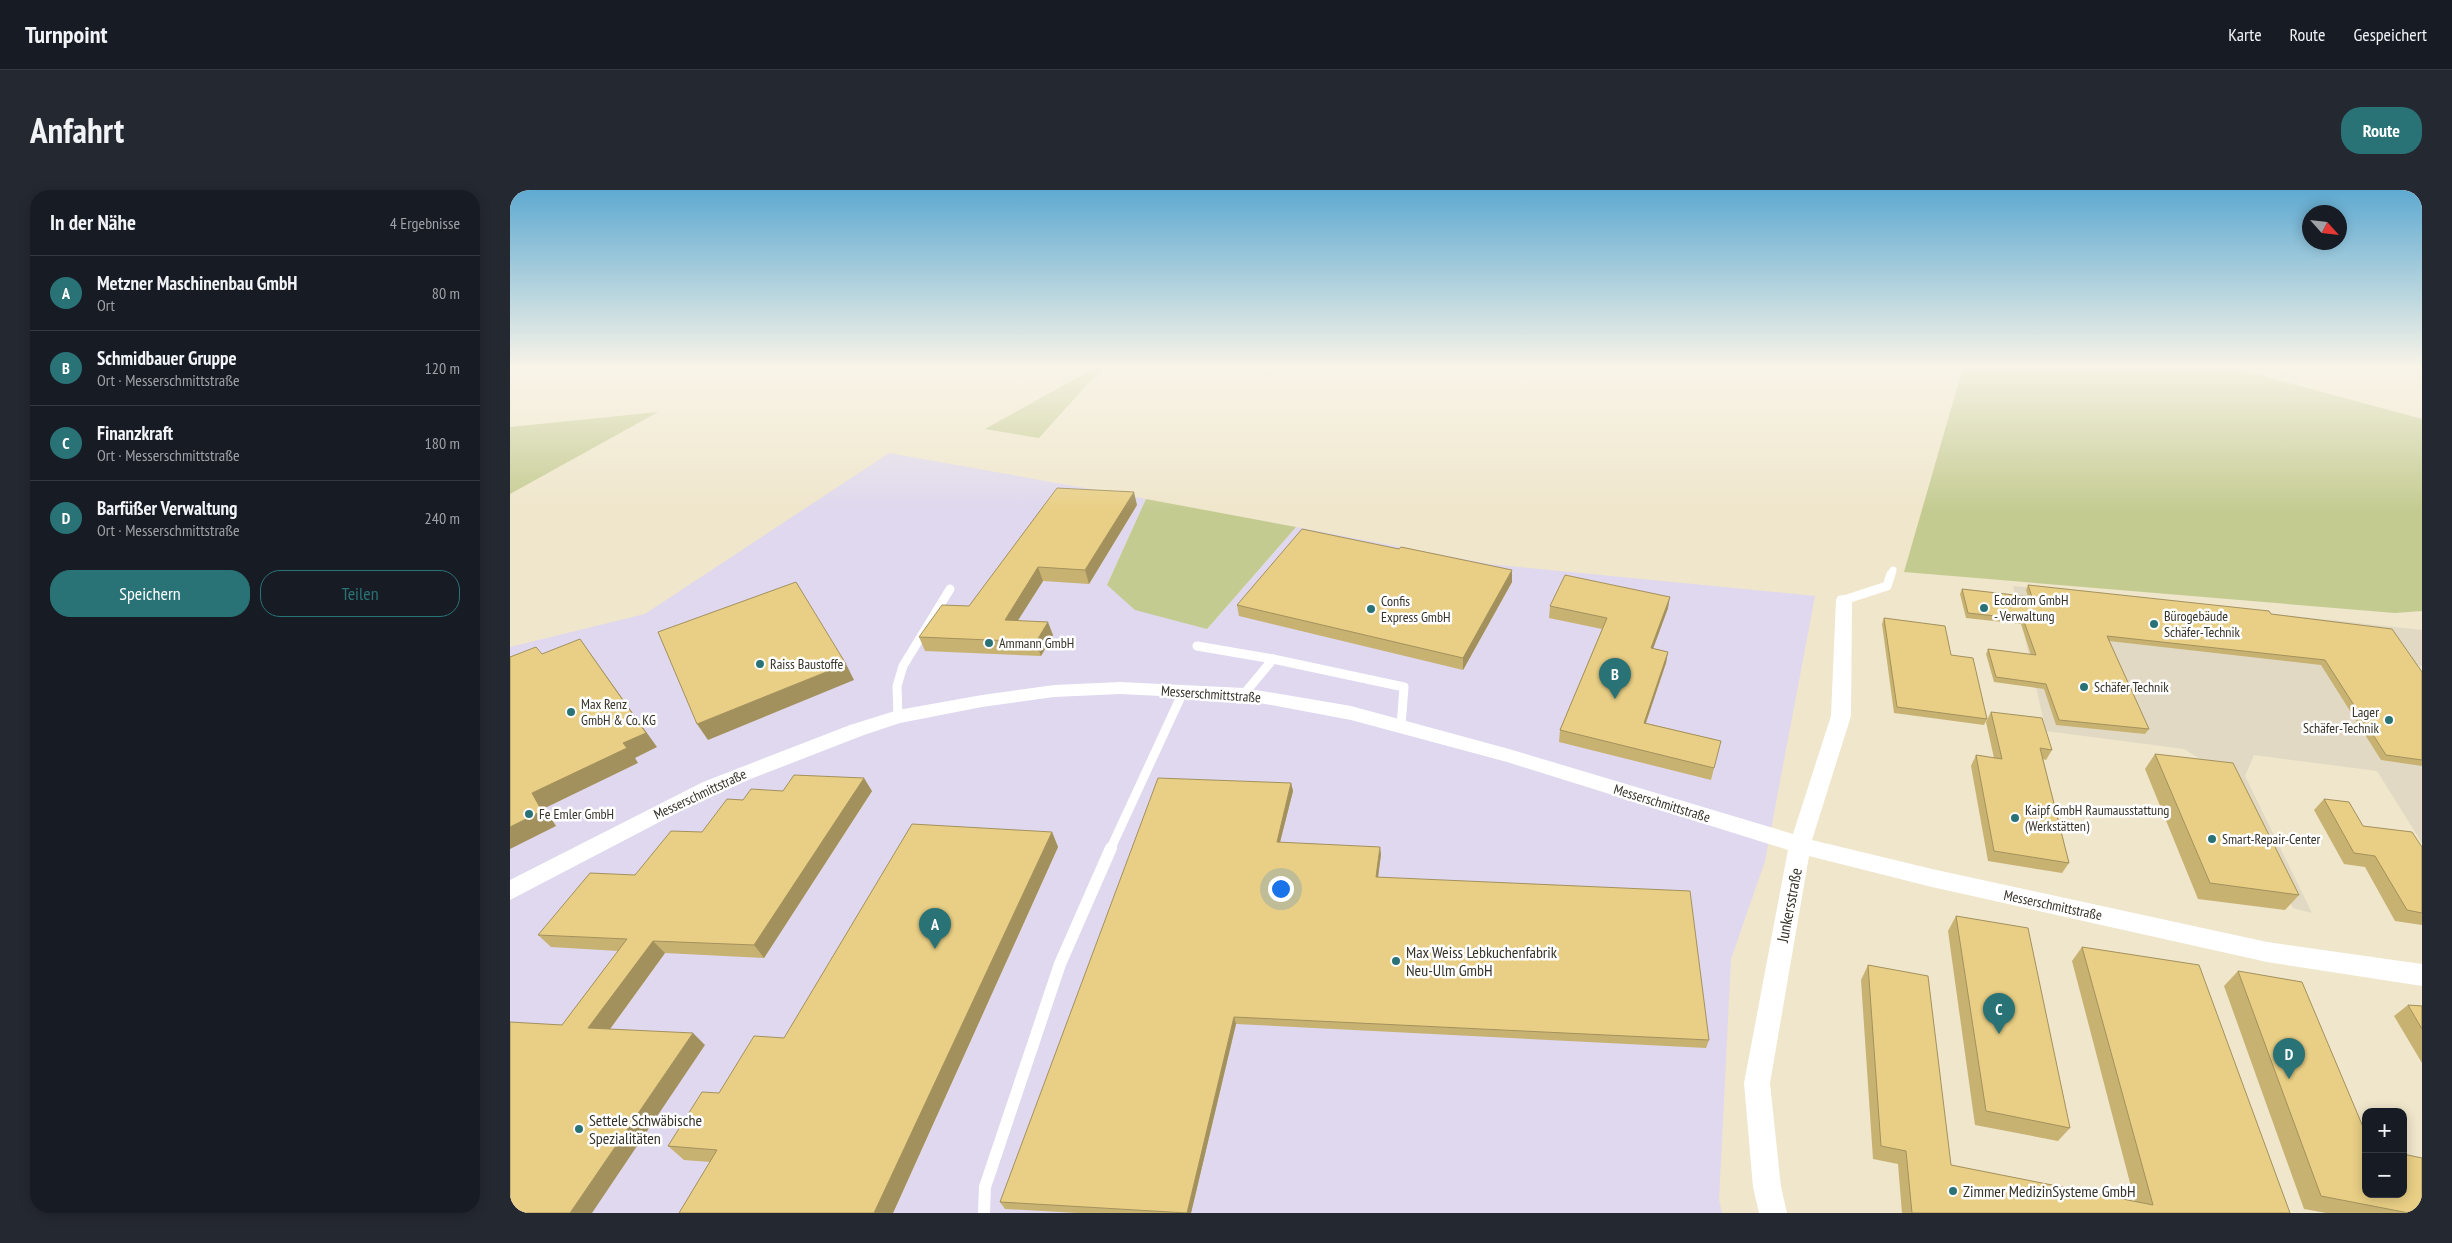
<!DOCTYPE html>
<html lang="de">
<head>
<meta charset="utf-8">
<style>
  body { margin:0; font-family:"PT Sans Narrow",sans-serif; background:#242831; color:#f1f3f6 }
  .controls { position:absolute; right:15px; bottom:15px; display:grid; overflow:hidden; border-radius:10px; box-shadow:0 2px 12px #0003 }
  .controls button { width:45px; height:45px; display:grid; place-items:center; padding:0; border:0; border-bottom:1px solid #363941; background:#171b24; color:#f1f3f6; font:25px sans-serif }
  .compass { position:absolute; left:1792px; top:15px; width:45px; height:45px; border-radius:50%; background:#171b24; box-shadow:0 2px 12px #0003; rotate:117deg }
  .you { position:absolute; left:770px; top:698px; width:18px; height:18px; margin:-12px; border:4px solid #fff; border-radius:50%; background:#1a73e8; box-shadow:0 0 0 8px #1a73e833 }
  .badge { display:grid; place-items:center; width:32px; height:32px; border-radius:50%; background:#297377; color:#fff; font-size:16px; font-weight:700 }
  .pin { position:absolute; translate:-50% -41px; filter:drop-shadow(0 1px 2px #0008) }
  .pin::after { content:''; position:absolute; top:26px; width:18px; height:15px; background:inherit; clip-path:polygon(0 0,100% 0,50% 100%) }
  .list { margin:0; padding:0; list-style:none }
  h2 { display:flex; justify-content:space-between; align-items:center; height:65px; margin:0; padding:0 20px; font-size:21px }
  h2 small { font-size:16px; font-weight:400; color:#9ea1a6 }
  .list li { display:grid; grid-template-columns:32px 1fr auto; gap:15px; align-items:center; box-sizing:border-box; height:75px; padding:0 20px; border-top:1px solid #363941 }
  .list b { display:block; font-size:19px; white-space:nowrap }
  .list p { margin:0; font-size:16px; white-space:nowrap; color:#9ea1a6 }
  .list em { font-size:16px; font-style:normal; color:#9ea1a6 }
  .actions { display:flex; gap:10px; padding:15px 20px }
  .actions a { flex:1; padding:11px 0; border:1px solid #297377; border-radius:20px; text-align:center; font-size:18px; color:#297377 }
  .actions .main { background:#297377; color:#fff }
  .map { position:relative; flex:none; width:1912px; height:1023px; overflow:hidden; border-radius:20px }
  header { display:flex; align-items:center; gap:30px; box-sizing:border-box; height:70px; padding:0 25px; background:#171b24; border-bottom:1px solid #363941 }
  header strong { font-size:24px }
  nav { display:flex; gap:28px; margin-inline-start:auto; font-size:18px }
  .intro { display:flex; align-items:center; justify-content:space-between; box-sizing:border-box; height:120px; padding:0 30px }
  h1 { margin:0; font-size:35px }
  .button { padding:12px 22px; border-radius:20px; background:#297377; color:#fff; font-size:18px; font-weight:700 }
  main { display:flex; gap:30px; padding:0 30px }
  aside { flex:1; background:#171b24; border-radius:20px; box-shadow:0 2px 12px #0003 }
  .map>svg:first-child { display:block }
  .commercial { fill:#e1d9c3 }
  .industrial { fill:#dfd8ee }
  .green { fill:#c4cb90 }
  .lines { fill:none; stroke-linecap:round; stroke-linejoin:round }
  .lane-far2 { stroke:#fff; stroke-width:7 }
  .lane-far1 { stroke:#fff; stroke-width:9 }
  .lane { stroke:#fff; stroke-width:12 }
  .street { fill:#fff; fill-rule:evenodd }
  .wall { fill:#c8b272 }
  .shaded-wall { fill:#a3915d }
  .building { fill:#e9cf85; stroke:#a3915d }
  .poi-dot { fill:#297377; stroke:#fff; stroke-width:2 }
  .labels { text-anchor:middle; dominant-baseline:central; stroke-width:5; stroke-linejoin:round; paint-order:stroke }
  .poi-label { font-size:14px; fill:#363329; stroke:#fff; text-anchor:start }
  .street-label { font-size:14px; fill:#363329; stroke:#fff }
  .near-street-label { font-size:16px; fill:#363329; stroke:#fff }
  .near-poi-label { font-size:16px; fill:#363329; stroke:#fff; text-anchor:start }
</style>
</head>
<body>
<header>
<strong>Turnpoint</strong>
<nav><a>Karte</a><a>Route</a><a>Gespeichert</a></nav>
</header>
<div class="intro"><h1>Anfahrt</h1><a class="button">Route</a></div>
<main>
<aside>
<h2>In der Nähe<small>4 Ergebnisse</small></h2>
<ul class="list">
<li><span class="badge">A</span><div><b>Metzner Maschinenbau GmbH</b><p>Ort</p></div><em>80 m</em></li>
<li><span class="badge">B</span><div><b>Schmidbauer Gruppe</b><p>Ort · Messerschmittstraße</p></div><em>120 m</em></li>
<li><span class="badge">C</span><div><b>Finanzkraft</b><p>Ort · Messerschmittstraße</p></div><em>180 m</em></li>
<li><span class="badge">D</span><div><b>Barfüßer Verwaltung</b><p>Ort · Messerschmittstraße</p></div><em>240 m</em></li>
</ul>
<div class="actions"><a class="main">Speichern</a><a>Teilen</a></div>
</aside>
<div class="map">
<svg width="1912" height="1023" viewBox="0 0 1912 1023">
  <rect width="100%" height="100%" fill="#efe6cb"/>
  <path class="commercial" d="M 1503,396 L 1912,440 L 1912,476 L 1902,475 L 1912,490 L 1912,653 L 1867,581 L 1744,565 L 1735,586 L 1802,723 L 1783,718 L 1718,586 L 1674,559 L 1536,541 Z"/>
  <path class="industrial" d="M 379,263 L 636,309 L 597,395 L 697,439 L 786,337 L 979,374 L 1305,406 L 1255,671 L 1221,769 L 1209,1010 L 1212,1023 L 0,1023 L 0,457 L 135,424 Z"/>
  <g class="green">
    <path d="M 585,178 L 592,178 L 529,248 L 475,239 Z"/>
    <path d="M 1461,178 L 1723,178 L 1912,229 L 1912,421 L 1885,423 L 1394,382 L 1452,181 Z"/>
    <path d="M 148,222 L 0,304 L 0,237 Z"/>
    <path d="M 636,309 L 786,337 L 697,439 L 625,420 L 597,395 Z"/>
  </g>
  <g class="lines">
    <path class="lane-far2" d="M 1381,385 L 1383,380"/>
    <g class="lane-far1">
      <path d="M 1334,410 L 1377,396 L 1381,384"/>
      <path d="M 687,456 L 763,469"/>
      <path d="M 734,504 L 763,469 L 894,497 L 891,536"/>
      <path d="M 388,527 L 387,496 L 393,476 L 440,399"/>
      <path d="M 600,660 L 673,502"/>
    </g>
    <path class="lane" d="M 474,1023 L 475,997 L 550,774 L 601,658"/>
    <path class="street" d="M 1334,405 L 1340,406 L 1342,410 L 1341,526 L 1302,650 L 1422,679 L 1757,752 L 1912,774 L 1912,796 L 1757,772 L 1422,697 L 1299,666 L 1260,893 L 1271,997 L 1277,1023 L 1249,1023 L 1243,997 L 1234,893 L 1278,660 L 997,572 L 841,530 L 734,510 L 610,504 L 544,507 L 472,517 L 390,533 L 354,545 L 207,602 L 0,710 L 0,690 L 193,592 L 340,535 L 388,520 L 472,505 L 544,495 L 610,492 L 734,498 L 841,516 L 999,559 L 1283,644 L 1321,526 L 1326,410 L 1328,406 Z"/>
  </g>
  <g class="wall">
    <path d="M 627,315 L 579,394 L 533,391 L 508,430 L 543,445 L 531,466 L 415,461 L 409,447 L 459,416 Z"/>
    <path d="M 889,359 L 1002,392 L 953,480 L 729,426 L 727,415 Z"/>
    <path d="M 1518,395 L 1761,424 L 1912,482 L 1912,576 L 1871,570 L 1811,475 L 1599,451 L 1639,539 L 1635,544 L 1546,535 L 1534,499 L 1484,492 L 1476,464 L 1478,459 L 1521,465 L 1511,434 L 1456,428 L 1450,404 L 1452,399 L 1518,407 L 1516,400 Z"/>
    <path d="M 1040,416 L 1158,418 L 1143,458 L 1158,462 L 1156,473 L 1136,533 L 1211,551 L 1201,590 L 1049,552 L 1050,540 L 1092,439 L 1039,428 Z"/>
    <path d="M 1374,428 L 1441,465 L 1477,529 L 1474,535 L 1384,523 L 1372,434 Z"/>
    <path d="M 1481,522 L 1542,560 L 1536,570 L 1533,569 L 1559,673 L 1552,683 L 1478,671 L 1461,576 L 1466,565 L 1484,568 L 1476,532 Z"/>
    <path d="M 1645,564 L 1789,705 L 1775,720 L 1688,709 L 1635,579 Z"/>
    <path d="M 781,593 L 783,601 L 770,652 L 871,664 L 868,687 L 1199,850 L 1196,858 L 726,834 L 681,1023 L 567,1023 L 495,1019 L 490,1012 Z"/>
    <path d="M 273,601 L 362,601 L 254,768 L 155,763 L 100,839 L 195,855 L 52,835 L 108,761 L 41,757 L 28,745 L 125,685 L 192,642 L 233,610 Z"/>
    <path d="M 1814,609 L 1853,636 L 1912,657 L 1912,735 L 1885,731 L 1855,677 L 1834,674 L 1804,620 Z"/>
    <path d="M 542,642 L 548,657 L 383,1023 L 169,1023 L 200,972 L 174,970 L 158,956 L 209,903 L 274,848 Z"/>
    <path d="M 1446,726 L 1560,938 L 1548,951 L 1465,935 L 1438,741 Z"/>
    <path d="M 1572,757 L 1780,1023 L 1392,1023 L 1388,974 L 1363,969 L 1351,790 L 1358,775 L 1441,975 L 1625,1012 L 1562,771 Z"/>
    <path d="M 1728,781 L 1856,1004 L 1912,1023 L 1816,1023 L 1794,1019 L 1714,796 Z"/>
    <path d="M 1898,815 L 1912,816 L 1912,873 L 1884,826 Z"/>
  </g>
  <g class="shaded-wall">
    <path d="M 624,302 L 627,315 L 579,394 L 575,380 Z"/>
    <path d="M 528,377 L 533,391 L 500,443 L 495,430 Z"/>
    <path d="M 1002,380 L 1002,392 L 953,480 L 953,468 Z"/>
    <path d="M 1160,407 L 1158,418 L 1139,470 L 1141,458 Z"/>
    <path d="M 538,432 L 543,445 L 531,466 L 526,452 Z"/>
    <path d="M 70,449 L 147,557 L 125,568 L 128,573 L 35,618 L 46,636 L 0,659 L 0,637 L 22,603 L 113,553 Z"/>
    <path d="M 1158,462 L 1156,473 L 1132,544 L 1134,533 Z"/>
    <path d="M 336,474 L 344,490 L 198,550 L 187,534 Z"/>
    <path d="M 354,588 L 362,601 L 254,768 L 244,755 Z"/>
    <path d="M 781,593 L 783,601 L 768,660 L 767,652 Z"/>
    <path d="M 542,642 L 548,657 L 383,1023 L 364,1023 Z"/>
    <path d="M 870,657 L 871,664 L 867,695 L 866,687 Z"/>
    <path d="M 143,751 L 155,763 L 92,850 L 78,838 Z"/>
    <path d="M 724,827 L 726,834 L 681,1023 L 677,1023 Z"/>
    <path d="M 183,843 L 195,855 L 82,1023 L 60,1023 Z"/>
  </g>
  <g class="building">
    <path d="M 547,298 L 624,302 L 575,380 L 528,377 L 495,430 L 538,432 L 526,452 L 409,447 L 432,415 L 459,416 Z"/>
    <path d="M 792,339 L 889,359 L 891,357 L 1002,380 L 953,468 L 727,415 Z"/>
    <path d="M 1055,385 L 1160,407 L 1141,458 L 1158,462 L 1134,533 L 1211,551 L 1204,578 L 1050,540 L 1097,428 L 1040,416 Z"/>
    <path d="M 286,392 L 336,474 L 187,534 L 148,442 Z"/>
    <path d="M 1518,395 L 1759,421 L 1761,424 L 1882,439 L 1912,482 L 1912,570 L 1876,565 L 1815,470 L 1597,446 L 1639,539 L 1549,530 L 1536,494 L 1486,487 L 1478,459 L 1526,465 L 1513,429 L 1458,423 L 1452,399 L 1522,407 Z"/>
    <path d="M 1374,428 L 1435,436 L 1441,465 L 1463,468 L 1477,529 L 1387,517 Z"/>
    <path d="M 70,449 L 136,543 L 113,553 L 117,558 L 22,603 L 32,621 L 0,637 L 0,467 L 26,457 L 32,464 Z"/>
    <path d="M 1481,522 L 1532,528 L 1542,560 L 1530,558 L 1559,673 L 1484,661 L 1466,565 L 1492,569 Z"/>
    <path d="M 1645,564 L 1723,573 L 1789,705 L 1700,693 Z"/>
    <path d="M 284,585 L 354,588 L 244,755 L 143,751 L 78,838 L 183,843 L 60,1023 L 0,1023 L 0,832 L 52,835 L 117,749 L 28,745 L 80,683 L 125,685 L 161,641 L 192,642 L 217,609 L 233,610 L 241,599 L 273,601 Z"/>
    <path d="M 648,588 L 781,593 L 767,652 L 870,657 L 866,687 L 1180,701 L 1199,850 L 724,827 L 677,1023 L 490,1012 Z"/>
    <path d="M 1814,609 L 1839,612 L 1853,636 L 1902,642 L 1912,657 L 1912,723 L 1897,720 L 1865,666 L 1844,663 Z"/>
    <path d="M 402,634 L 542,642 L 364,1023 L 169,1023 L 207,960 L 158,956 L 192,902 L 209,903 L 244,846 L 274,848 Z"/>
    <path d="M 1446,726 L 1518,738 L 1560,938 L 1476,921 Z"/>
    <path d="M 1572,757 L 1689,775 L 1780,1023 L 1402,1023 L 1396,961 L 1371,956 L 1358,775 L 1418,786 L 1441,975 L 1643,1015 Z"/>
    <path d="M 1728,781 L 1792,792 L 1856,944 L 1856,1004 L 1893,1004 L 1893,964 L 1912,968 L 1912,1023 L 1899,1023 L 1811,1006 Z"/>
    <path d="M 1898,815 L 1912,816 L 1912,839 Z"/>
  </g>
  <linearGradient id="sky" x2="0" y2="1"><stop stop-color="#5faad1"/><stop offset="0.55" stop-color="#f8f4e8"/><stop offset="1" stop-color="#f8f4e8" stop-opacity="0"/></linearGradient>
  <rect width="1912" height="321" fill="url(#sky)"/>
  <g class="poi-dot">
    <circle cx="1474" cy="418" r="5"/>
    <circle cx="861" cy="419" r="5"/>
    <circle cx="1644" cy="434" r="5"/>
    <circle cx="479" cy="453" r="5"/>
    <circle cx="250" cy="474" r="5"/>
    <circle cx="1574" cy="497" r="5"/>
    <circle cx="61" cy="522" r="5"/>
    <circle cx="1879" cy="530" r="5"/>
    <circle cx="19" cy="624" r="5"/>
    <circle cx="1505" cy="628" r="5"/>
    <circle cx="1702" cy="649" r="5"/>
    <circle cx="886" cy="771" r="5"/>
    <circle cx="69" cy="939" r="5"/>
    <circle cx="1443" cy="1001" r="5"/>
  </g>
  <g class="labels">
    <g class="poi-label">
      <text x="1484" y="410">Ecodrom GmbH<tspan x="1484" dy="16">- Verwaltung</tspan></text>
      <text x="871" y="411">Confis<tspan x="871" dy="16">Express GmbH</tspan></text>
      <text x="1654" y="426">Bürogebäude<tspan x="1654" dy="16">Schäfer-Technik</tspan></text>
      <text x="489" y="453">Ammann GmbH</text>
      <text x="260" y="474">Raiss Baustoffe</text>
      <text x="1584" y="497">Schäfer Technik</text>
      <text x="71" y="514">Max Renz<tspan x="71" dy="16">GmbH &amp; Co. KG</tspan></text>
      <text x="1869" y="522" text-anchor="end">Lager<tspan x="1869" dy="16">Schäfer-Technik</tspan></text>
      <text x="1515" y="620">Kaipf GmbH Raumausstattung<tspan x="1515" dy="16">(Werkstätten)</tspan></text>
      <text x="29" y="624">Fe Emler GmbH</text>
      <text x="1712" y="649">Smart-Repair-Center</text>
    </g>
    <g class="street-label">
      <text transform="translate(701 504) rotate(4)">Messerschmittstraße</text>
      <text transform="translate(190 604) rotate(-25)">Messerschmittstraße</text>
      <text transform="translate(1152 613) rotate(17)">Messerschmittstraße</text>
      <text transform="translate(1543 715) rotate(12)">Messerschmittstraße</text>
    </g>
    <g class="near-street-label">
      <text transform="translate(1279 715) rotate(-79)">Junkersstraße</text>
    </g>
    <g class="near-poi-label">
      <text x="896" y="762">Max Weiss Lebkuchenfabrik<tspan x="896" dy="18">Neu-Ulm GmbH</tspan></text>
      <text x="79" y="930">Settele Schwäbische<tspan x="79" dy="18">Spezialitäten</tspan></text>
      <text x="1453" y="1001">Zimmer MedizinSysteme GmbH</text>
    </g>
  </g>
</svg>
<div class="controls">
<button>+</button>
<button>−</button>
</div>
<svg class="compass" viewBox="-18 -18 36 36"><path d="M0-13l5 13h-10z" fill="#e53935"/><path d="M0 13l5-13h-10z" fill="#9ea1a6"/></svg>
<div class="you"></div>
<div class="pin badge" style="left:425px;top:759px">A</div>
<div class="pin badge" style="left:1105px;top:509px">B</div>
<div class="pin badge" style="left:1489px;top:844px">C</div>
<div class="pin badge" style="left:1779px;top:889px">D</div>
</div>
</main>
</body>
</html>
